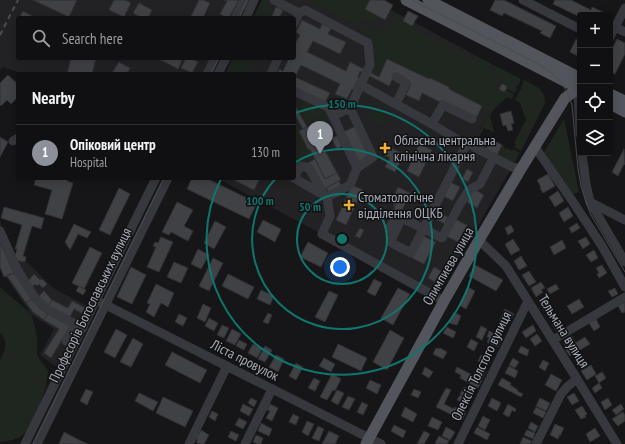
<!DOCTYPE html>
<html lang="en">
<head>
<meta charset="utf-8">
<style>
  body { margin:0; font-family:"PT Sans Narrow",sans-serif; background:#1e1e20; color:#f1f3f6 }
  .controls { position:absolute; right:12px; top:12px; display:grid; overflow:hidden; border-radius:4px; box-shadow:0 2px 10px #0003 }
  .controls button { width:36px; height:36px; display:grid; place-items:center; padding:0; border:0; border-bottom:1px solid #303032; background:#101012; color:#f1f3f6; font:20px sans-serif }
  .you { position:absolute; left:340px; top:267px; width:14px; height:14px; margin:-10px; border:3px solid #fff; border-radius:50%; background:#1a73e8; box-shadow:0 0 0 6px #1a73e833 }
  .badge { display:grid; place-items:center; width:26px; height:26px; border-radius:50%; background:#8c9099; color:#fff; font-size:13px; font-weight:700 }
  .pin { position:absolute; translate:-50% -33px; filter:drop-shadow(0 1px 2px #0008) }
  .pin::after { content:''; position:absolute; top:21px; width:14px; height:12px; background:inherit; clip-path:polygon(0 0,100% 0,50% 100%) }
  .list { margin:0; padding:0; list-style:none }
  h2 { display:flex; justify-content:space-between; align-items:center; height:52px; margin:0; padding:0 16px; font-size:17px }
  h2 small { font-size:13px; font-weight:400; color:#9c9d9f }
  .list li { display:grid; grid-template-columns:26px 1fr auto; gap:12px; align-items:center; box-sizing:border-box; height:56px; padding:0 16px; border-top:1px solid #303032 }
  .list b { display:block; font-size:15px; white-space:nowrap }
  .list p { margin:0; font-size:13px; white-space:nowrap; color:#9c9d9f }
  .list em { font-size:13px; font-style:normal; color:#9c9d9f }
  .icon { flex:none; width:22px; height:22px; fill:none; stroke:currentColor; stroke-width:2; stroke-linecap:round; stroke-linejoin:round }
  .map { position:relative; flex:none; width:625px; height:444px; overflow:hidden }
  .search { position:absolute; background:#101012; box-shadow:0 2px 10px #0003; left:16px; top:16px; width:280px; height:44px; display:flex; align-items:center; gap:10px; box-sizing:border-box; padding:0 14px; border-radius:4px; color:#9c9d9f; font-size:15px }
  .panel { position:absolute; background:#101012; box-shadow:0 2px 10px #0003; left:16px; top:72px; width:280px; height:108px; border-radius:4px }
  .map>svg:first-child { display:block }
  .built { fill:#222225 }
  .green { fill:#1e261f }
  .building { fill:#404145; stroke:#303034 }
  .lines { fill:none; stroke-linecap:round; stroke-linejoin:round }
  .minor { stroke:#37383d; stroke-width:9 }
  .major { stroke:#53555c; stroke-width:11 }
  .tram { stroke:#4a4c52; stroke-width:1 }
  .rail { stroke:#4a4c52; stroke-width:2; stroke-dasharray:5 4; stroke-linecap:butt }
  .ring { fill:none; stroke:#0f766e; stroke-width:2 }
  .poi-dot { fill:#f2b134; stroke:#111113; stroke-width:1.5 }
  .labels { text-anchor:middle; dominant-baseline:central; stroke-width:3; stroke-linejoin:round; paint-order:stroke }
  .poi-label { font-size:14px; fill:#a8adb8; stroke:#111113; text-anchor:start }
  .street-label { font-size:14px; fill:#a8adb8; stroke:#111113 }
  .centre { fill:#0f766e; stroke:#111113; stroke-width:2 }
  .ring-label { font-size:12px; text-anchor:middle; font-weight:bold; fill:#0f766e; stroke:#111113; stroke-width:3; stroke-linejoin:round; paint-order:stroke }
</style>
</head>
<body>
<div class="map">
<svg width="625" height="444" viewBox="0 0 625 444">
  <rect width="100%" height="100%" fill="#161618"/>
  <g class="built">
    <path d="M 0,0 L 240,0 L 232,18 L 18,18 L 18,58 L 212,58 L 205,74 L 24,74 L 3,67 L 0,70 Z"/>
    <path d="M 262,0 L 370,0 L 365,9 L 385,20 L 390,10 L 405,17 L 403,21 L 412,26 L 414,22 L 508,73 L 499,89 L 498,97 L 473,143 L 512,167 L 437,296 L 217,178 L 294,178 L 294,74 L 225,74 L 233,58 L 294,58 L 294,18 L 253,18 Z"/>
    <path d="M 0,221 L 14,260 L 28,263 L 53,288 L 89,307 L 58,368 L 40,355 L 54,329 L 32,315 L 6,277 L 4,277 L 0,267 Z"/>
  </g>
  <g class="green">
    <path d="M 262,0 L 267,0 L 270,1 C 268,6 270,8 274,10 L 271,18 L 253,18 Z"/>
    <path d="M 309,0 L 370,0 L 365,9 L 385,20 L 379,18 L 378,21 L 376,23 C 372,21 368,20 364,18 L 361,19 L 360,23 L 362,25 L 366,25 C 372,32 384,32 390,25 C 393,21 393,16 395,13 L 399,14 L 397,19 L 397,21 L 403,21 L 412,26 L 414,22 L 419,33 L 422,32 L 429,38 L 437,38 L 445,41 L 451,50 L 455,47 L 462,51 L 467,56 L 479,58 L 488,62 L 493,71 L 497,67 L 521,79 L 518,86 L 517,86 L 516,88 L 517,88 L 515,93 L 507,89 L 507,86 L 502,84 L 504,79 L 501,81 L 497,79 L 497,81 L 499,86 L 498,92 L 499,89 L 504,92 L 506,90 L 514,94 L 512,99 L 507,97 L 494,109 L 490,116 L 494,132 L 493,132 L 484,128 L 474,147 L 473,143 L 489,114 L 486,114 L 480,110 L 482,106 L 449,89 L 449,87 L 430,78 L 429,79 L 388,59 L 379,77 L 371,73 C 376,63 380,59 373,49 L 375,47 C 372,38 364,36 361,28 Z"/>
    <path d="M 233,58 L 259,58 C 257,65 253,70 246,74 L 225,74 Z"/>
    <path d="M 524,80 C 535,86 546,89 545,103 L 521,151 L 514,147 L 516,145 L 514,143 L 526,120 L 520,103 L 515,100 L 520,90 L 521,90 L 522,89 L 521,88 Z"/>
    <path d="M 304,102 C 309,103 312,103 314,108 L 325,111 L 330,119 L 328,123 L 322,124 L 317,129 L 314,129 L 311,125 L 307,127 L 298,111 L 302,104 Z"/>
    <path d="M 373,108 L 388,116 L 382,126 L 367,118 Z"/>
    <path d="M 294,113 L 303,129 L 299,131 L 308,149 L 310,149 L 315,159 L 308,163 L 294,161 Z"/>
    <path d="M 564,119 L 579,192 L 569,196 L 543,154 Z"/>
    <path d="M 486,137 L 491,139 L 486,149 L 497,155 L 502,145 L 504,146 L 504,148 L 507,149 L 507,148 L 512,151 L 513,149 L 520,153 L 512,167 L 480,150 Z"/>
    <path d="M 0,287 C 10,297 22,305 32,315 C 33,323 36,330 37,338 C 38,343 36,349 37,354 C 39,360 45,365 48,371 L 46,386 L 39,407 L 26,432 L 20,437 L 13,440 L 0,442 L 0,360 C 5,351 9,341 0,333 Z"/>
  </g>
  <g class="building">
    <path d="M 33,0 L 77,0 L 69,17 Z"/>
    <path d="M 114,0 L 125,0 L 131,3 L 124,17 L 109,10 Z"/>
    <path d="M 199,0 L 203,0 L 210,3 L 203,18 L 190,18 Z"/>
    <path d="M 224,0 L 236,0 L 238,1 L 229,18 L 227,18 L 220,14 L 227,1 Z"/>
    <path d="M 370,0 L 384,0 L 393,5 L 385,20 L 365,9 Z"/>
    <path d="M 495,0 L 504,0 L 556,26 L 550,38 L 540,33 L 542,31 L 504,13 L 502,16 L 490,10 Z"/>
    <path d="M 555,0 L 571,0 L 591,10 L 592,7 L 603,12 L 602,15 L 580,15 L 580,17 L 553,4 Z"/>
    <path d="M 139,3 L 152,10 L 148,18 L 142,18 L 133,13 Z"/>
    <path d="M 276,7 L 283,10 L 279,18 L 271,18 Z"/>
    <path d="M 23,11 L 36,18 L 19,18 Z"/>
    <path d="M 408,11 L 418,16 L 412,26 L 403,21 Z"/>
    <path d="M 302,20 L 320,29 L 322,24 L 331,28 L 328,34 L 346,42 L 340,54 L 313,41 L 307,52 L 346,71 L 350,62 L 379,77 L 387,59 L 429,79 L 430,78 L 449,87 L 449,89 L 482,106 L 477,117 L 443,101 L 442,103 L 422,93 L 419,101 L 406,95 L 411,84 L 394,76 L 389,86 L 360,71 L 358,77 L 359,78 L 353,90 L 352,89 L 347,99 L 335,94 L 340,84 L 301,65 L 295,77 L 330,93 L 324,104 L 294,91 L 294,74 L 277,74 L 279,69 L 283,71 L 289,58 L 294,58 L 294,46 L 300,35 L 296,32 Z"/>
    <path d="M 576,39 L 580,41 L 580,57 L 570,52 Z"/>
    <path d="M 617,39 L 625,43 L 625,54 L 615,74 L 610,72 L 610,57 L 613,50 L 612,49 Z"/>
    <path d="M 71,58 L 96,58 L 92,74 L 67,74 Z"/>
    <path d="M 157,58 L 183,58 L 178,69 Z"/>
    <path d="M 186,58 L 190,58 L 198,62 L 192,73 L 181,68 Z"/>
    <path d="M 119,62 L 130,68 L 127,74 L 114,74 L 112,73 Z"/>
    <path d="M 8,75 L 18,84 L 18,94 L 17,96 L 18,97 L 11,104 L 7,100 L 1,106 L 0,105 L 0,83 Z"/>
    <path d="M 502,84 L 507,86 L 506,88 L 507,88 L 504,92 L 499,89 Z"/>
    <path d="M 294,91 L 295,95 L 294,104 L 307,127 L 303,129 L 294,113 Z"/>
    <path d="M 511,111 L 514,123 L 511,124 L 513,130 L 508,131 L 506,125 L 503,126 L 500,114 Z"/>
    <path d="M 311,125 L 337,173 L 325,179 L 310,149 L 308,149 L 299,131 Z"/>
    <path d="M 356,126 L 371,156 L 359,162 L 343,132 Z"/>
    <path d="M 337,136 L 342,146 L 337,149 L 331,138 Z"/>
    <path d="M 0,137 L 8,142 L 0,157 Z"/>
    <path d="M 491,139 L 502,145 L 497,155 L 486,149 Z"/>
    <path d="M 419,144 L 432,150 L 419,177 L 407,171 Z"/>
    <path d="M 389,147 L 404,154 L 395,172 L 385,167 L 390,158 L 385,155 Z"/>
    <path d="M 624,149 L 625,165 L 624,164 L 618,176 L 612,172 Z"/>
    <path d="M 315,159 L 325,179 L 337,173 L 341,180 L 322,190 L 308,163 Z"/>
    <path d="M 467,169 L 473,172 L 468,182 L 462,179 Z"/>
    <path d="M 548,174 L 555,186 L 543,193 L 540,188 L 541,187 L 537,180 Z"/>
    <path d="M 36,178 L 68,178 L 67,181 L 73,183 L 62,219 L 45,214 L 52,190 L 34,185 Z"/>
    <path d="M 192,178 L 206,178 L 257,203 L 249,219 L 187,189 Z"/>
    <path d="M 235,178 L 260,178 L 254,190 L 234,180 Z"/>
    <path d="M 339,181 L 342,187 L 330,194 L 326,188 Z"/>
    <path d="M 450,182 L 460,187 L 453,201 L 443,196 Z"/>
    <path d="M 352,185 L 363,190 L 346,225 L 336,220 Z"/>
    <path d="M 398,187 L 414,195 L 411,200 L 395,193 Z"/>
    <path d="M 119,188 L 130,194 L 110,235 L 99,230 Z"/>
    <path d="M 474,189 L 484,195 L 477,208 L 467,202 Z"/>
    <path d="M 558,191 L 564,201 L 555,207 L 549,197 Z"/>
    <path d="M 395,193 L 400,195 L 394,207 L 393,198 Z"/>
    <path d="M 400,195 L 408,198 L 396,223 L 390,220 L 393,213 L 392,213 Z"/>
    <path d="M 177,202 L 193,210 L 184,226 L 193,231 L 188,241 L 171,232 L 169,235 L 162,232 Z"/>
    <path d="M 4,207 L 44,218 L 41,229 L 32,226 L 23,256 L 26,257 L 25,262 L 14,260 L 17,249 L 15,249 L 22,225 L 1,218 Z"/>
    <path d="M 568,207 L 573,216 L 564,222 L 559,213 Z"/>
    <path d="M 438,213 L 448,217 L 445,224 L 435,219 Z"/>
    <path d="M 455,219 L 467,225 L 458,242 L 446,236 Z"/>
    <path d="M 263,220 L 281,229 L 275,242 L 257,232 Z"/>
    <path d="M 215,221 L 226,227 L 214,249 L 204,243 Z"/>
    <path d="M 577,223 L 580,228 L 572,233 L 569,228 Z"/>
    <path d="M 74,224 L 91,232 L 87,238 L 78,234 L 70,250 L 65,242 Z"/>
    <path d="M 511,225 L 514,231 L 508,235 L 505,228 Z"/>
    <path d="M 360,228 L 364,230 L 360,238 L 355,236 Z"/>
    <path d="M 423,236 L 436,242 L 424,264 L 412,258 Z"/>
    <path d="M 161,237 L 173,242 L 159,272 L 147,267 L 156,247 L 153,246 L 155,242 L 158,243 Z"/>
    <path d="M 586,237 L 590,244 L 583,249 L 578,241 Z"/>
    <path d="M 513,239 L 520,250 L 511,255 L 505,244 Z"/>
    <path d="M 562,240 L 566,248 L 554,255 L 550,247 Z"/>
    <path d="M 0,242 L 14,273 L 4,277 L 0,267 Z"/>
    <path d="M 308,242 L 328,253 L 321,267 L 300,257 Z"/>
    <path d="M 90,247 L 102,253 L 84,289 L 72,283 Z"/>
    <path d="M 198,249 L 209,255 L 201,269 L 191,264 Z"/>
    <path d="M 594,250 L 598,258 L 591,262 L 586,255 Z"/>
    <path d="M 521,256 L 527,266 L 519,270 L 514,261 Z"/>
    <path d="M 213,258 L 223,263 L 209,291 L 199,286 Z"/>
    <path d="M 174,262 L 188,268 L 181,283 L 167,277 Z"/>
    <path d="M 475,265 L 503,280 L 496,291 L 469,276 Z"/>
    <path d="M 602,265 L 607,273 L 599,278 L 597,274 L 599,273 L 596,268 Z"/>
    <path d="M 131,267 L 146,275 L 132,304 L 117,297 Z"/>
    <path d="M 434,267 L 443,272 L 437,283 L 428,278 Z"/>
    <path d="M 529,271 L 536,282 L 529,286 L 522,275 Z"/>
    <path d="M 14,273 L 32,299 L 26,303 L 7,276 Z"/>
    <path d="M 34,274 L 40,280 L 42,279 L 47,284 L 43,288 L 39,284 L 37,286 L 35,284 L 33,286 L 28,281 Z"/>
    <path d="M 228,274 L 254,287 L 248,299 L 222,286 Z"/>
    <path d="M 374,279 L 382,283 L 375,296 L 367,292 Z"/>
    <path d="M 541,282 L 545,288 L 541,290 L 543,292 L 536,297 L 531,288 Z"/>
    <path d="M 156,284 L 174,293 L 168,307 L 161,303 L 154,317 L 146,312 L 150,304 L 147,303 Z"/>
    <path d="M 556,284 L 559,289 L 550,294 L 547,289 Z"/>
    <path d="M 79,286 L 86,290 L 83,295 L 76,291 Z"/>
    <path d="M 468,287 L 475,291 L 466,309 L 459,305 Z"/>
    <path d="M 398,288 L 410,294 L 393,325 L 381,318 Z"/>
    <path d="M 615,288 L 618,294 L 612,297 L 608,291 Z"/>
    <path d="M 261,290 L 274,296 L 270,305 L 257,299 Z"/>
    <path d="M 44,291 L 52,300 L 48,306 L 39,296 Z"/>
    <path d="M 329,291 L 338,295 L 325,322 L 315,317 Z"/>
    <path d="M 546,298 L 552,308 L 545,312 L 539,302 Z"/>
    <path d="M 32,299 L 39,308 L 48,314 L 44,320 L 33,312 L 26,303 Z"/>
    <path d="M 579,299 L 584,307 L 572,314 L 567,306 Z"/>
    <path d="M 52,300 L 68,308 L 72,301 L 85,308 L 82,313 L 74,309 L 70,317 L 48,306 Z"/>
    <path d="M 625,302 L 625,312 L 622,313 L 618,306 Z"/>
    <path d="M 203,304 L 211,308 L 205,322 L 197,318 Z"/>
    <path d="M 505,309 L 514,314 L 508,325 L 499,321 Z"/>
    <path d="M 454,312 L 461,316 L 457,325 L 449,323 Z"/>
    <path d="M 48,313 L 70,326 L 51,358 L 44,353 L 59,329 L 44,320 Z"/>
    <path d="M 268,313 L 272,315 L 268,324 L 263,322 Z"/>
    <path d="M 179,314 L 187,318 L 183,326 L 175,322 Z"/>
    <path d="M 209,318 L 218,323 L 214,331 L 205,326 Z"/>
    <path d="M 596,319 L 600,327 L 594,331 L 589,323 Z"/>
    <path d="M 559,320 L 563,326 L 556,331 L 552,324 Z"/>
    <path d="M 222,325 L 229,328 L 224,338 L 217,335 Z"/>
    <path d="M 533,325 L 536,331 L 526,338 L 522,332 Z"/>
    <path d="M 481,326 L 487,329 L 482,340 L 476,337 Z"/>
    <path d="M 447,327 L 456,332 L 453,338 L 443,333 Z"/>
    <path d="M 116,329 L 127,335 L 115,358 L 104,352 Z"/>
    <path d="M 232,329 L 241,334 L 235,345 L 226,341 Z"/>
    <path d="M 390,330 L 404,338 L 387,370 L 373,362 Z"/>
    <path d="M 489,331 L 502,337 L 498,347 L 487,342 L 489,338 L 487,337 Z"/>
    <path d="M 537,334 L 542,341 L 535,346 L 530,339 Z"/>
    <path d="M 572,336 L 575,342 L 566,347 L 563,342 Z"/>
    <path d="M 585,337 L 590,344 L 570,356 L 565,349 Z"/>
    <path d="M 133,338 L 143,344 L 131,367 L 120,362 Z"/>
    <path d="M 471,339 L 478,343 L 474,351 L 467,347 Z"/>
    <path d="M 239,340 L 247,344 L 244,350 L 236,346 Z"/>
    <path d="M 253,344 L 262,349 L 257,358 L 248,353 Z"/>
    <path d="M 338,344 L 367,358 L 361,371 L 332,357 Z"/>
    <path d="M 265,346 L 272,350 L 265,362 L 258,359 Z"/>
    <path d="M 521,346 L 529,350 L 527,356 L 518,352 Z"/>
    <path d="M 436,348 L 439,349 L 440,348 L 447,352 L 443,359 L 433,354 Z"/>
    <path d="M 579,351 L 586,360 L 579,365 L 573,356 Z"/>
    <path d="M 172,352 L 207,370 L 200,383 L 165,365 Z"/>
    <path d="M 276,355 L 284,359 L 278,372 L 269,367 Z"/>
    <path d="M 481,355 L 490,360 L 488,365 L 478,361 Z"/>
    <path d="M 324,358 L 335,364 L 331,372 L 319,366 Z"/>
    <path d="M 513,358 L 519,362 L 515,368 L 509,365 Z"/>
    <path d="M 543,360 L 549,363 L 545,371 L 539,367 Z"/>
    <path d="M 296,363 L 303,367 L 296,380 L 289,376 Z"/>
    <path d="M 591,365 L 596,374 L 587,380 L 581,371 Z"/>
    <path d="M 509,366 L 518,371 L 515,378 L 505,373 Z"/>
    <path d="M 425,367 L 433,372 L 429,378 L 422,374 Z"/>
    <path d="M 457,367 L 482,380 L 478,388 L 460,378 L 461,375 L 455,372 Z"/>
    <path d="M 477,367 L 486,371 L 482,379 L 474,375 Z"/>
    <path d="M 602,372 L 606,378 L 599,383 L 595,376 Z"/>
    <path d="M 332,374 L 341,379 L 335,391 L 333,390 L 327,400 L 320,397 Z"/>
    <path d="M 551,374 L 562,380 L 556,391 L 545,385 Z"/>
    <path d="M 314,378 L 320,381 L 315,391 L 308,388 Z"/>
    <path d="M 502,378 L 511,383 L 510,385 L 518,390 L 517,391 L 523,394 L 521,397 L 498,385 Z"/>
    <path d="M 370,380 L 381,385 L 377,394 L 366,388 Z"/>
    <path d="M 599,383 L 602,388 L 595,393 L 592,388 Z"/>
    <path d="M 464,387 L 474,392 L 470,399 L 460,394 Z"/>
    <path d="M 446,388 L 451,390 L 444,404 L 454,409 L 455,407 L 466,412 L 462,420 L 436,407 Z"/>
    <path d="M 86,389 L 93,392 L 87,405 L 80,401 Z"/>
    <path d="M 414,389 L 421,392 L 418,398 L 411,395 Z"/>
    <path d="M 337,390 L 344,393 L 338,405 L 331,401 Z"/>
    <path d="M 139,393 L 158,402 L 153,411 L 135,401 Z"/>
    <path d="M 574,393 L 579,401 L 572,405 L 567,397 Z"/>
    <path d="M 460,395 L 470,400 L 467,405 L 457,400 Z"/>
    <path d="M 348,396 L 355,399 L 349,410 L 342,407 Z"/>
    <path d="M 163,397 L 193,411 L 185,427 L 156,413 Z"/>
    <path d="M 251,398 L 257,401 L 254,407 L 248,403 Z"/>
    <path d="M 492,398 L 501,403 L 497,411 L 488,406 Z"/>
    <path d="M 540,398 L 550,403 L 546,411 L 536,406 Z"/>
    <path d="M 608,398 L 612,405 L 605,410 L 601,402 Z"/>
    <path d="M 362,402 L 368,405 L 363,415 L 357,412 Z"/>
    <path d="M 243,404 L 253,409 L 249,416 L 240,411 Z"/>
    <path d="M 270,404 L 278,408 L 272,421 L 266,418 L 270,411 L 267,410 Z"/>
    <path d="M 508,404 L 516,409 L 515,412 L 512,410 L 509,417 L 503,414 Z"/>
    <path d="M 621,404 L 624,409 L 616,415 L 612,410 Z"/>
    <path d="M 582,406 L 587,414 L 585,415 L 586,417 L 581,419 L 575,410 Z"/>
    <path d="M 405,407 L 417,414 L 413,422 L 401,416 Z"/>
    <path d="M 536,407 L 546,412 L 543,418 L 533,413 Z"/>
    <path d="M 212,411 L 218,414 L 215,421 L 209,417 Z"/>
    <path d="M 623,412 L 625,415 L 625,421 L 618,426 L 612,419 Z"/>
    <path d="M 293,414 L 299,417 L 296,425 L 289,422 Z"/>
    <path d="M 483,416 L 490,420 L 485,430 L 478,426 Z"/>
    <path d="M 432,417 L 442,422 L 438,430 L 428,426 Z"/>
    <path d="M 239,418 L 247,422 L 243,429 L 235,425 Z"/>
    <path d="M 307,421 L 314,424 L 308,436 L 302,432 Z"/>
    <path d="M 531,422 L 538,426 L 535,432 L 528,428 Z"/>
    <path d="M 261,423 L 272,429 L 269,436 L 258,431 Z"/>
    <path d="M 555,424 L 564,428 L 560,436 L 560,434 L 558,439 L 550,435 Z"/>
    <path d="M 394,425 L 406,431 L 403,438 L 391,431 Z"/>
    <path d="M 318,426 L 324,429 L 319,441 L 312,438 Z"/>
    <path d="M 446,427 L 455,432 L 450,440 L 442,436 Z"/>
    <path d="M 477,427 L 490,434 L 487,440 L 474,433 Z"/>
    <path d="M 595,428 L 600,436 L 590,442 L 586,434 Z"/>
    <path d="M 201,430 L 209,435 L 204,444 L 200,444 L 196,442 L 198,440 L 196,439 Z"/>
    <path d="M 527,430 L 535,433 L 533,439 L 524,435 Z"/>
    <path d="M 231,431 L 239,435 L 236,441 L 228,437 Z"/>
    <path d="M 329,431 L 339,436 L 335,444 L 322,444 Z"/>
    <path d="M 424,431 L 430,434 L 424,444 L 417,444 Z"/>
    <path d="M 64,432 L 81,441 L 88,444 L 59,444 Z"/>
    <path d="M 256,435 L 263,438 L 261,444 L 258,444 L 253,442 Z"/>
    <path d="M 439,436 L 449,441 L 447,444 L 438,444 L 435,443 Z"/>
    <path d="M 523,437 L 532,441 L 530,444 L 520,444 Z"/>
  </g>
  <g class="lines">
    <g class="minor">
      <path d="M 274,0 L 299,13"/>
      <path d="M 523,0 L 580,29"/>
      <path d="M 235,18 L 244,0"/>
      <path d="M 246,18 L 254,0"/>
      <path d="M 294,24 L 299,13 L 305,10 L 368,43 L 370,65 L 350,108 L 373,157 L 357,168 L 350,185 L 327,197 L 330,216 L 322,234 L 444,301"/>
      <path d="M 615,27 L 625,32"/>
      <path d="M 610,37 L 625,8"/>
      <path d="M 207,74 L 215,58"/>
      <path d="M 218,74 L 226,58"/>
      <path d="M 271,74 L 278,58"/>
      <path d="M 396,77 L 406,83 L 396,104"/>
      <path d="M 361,85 L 432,124 L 466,145 L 473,143 L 474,147 L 512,167 L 521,169"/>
      <path d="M 573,86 L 578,95 L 580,134"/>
      <path d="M 294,91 L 328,107 L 333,116 L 350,108"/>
      <path d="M 333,116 L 357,168"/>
      <path d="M 432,124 L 443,105 L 472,119"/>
      <path d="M 13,141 L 18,138"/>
      <path d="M 535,147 L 573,202 L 602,246 L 625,287"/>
      <path d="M 582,153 L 586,184 L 590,202 L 625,262"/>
      <path d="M 324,195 L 309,168 L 300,166 L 294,178 L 327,197"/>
      <path d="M 590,202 L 625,220"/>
      <path d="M 393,222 L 389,229 L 395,232 L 390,242 L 411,253 L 466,145"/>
      <path d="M 0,231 L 18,271 L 35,298 L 48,310 L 83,328"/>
      <path d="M 395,232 L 402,218 L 442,238 L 460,204 L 469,190 L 480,184 L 494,157"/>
      <path d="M 479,240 L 506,266 L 577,379 L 617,444"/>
      <path d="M 96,300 L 381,444"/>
      <path d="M 553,340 L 625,297"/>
      <path d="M 66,341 L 76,324"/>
      <path d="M 25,444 L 156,178"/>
      <path d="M 37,444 L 168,178"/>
      <path d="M 189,444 L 227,366"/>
      <path d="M 245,444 L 272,389"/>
      <path d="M 458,444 L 528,301"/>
      <path d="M 536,444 L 561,394 L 568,386 L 577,379"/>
    </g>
    <g class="major">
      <path d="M 406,0 L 580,89"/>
      <path d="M 428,0 L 580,78"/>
      <path d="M 610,94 L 625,101"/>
      <path d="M 610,104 L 625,112"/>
      <path d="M 366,444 L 444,301 L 479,240 L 521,169 L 565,98 L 572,93 L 580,90"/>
    </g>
    <g class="tram">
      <path d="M 412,0 L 538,64 C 556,75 566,84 572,105 L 578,169 L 581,186 L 586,202 L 591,215 L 625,272"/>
      <path d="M 239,18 L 247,0"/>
      <path d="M 211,74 L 219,58"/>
      <path d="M 33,444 L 164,178"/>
    </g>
    <path class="rail" d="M 0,35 L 18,0"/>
  </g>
  <g class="ring">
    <circle cx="342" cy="239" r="45"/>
    <path d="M294 163A90 90 0 1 1 276 178"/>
    <path d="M295 113A135 135 0 1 1 221 179"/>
  </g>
  <g class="poi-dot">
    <path d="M383 142h4v4h4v4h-4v4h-4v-4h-4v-4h4z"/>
    <path d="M347 199h4v4h4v4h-4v4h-4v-4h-4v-4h4z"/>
  </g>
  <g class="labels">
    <g class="poi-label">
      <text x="394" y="140">Обласна центральна<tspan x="394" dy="16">клінічна лікарня</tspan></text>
      <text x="358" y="197">Стоматологічне<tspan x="358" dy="16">відділення ОЦКБ</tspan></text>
    </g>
    <g class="street-label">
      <text transform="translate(448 266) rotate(-60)">Олимпиева улица</text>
      <text transform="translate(90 305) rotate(-64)">Професорів Богославських вулиця</text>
      <text transform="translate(564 331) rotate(58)">Тельмана вулиця</text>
      <text transform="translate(245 360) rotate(27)">Ліста провулок</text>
      <text transform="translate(481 366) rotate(-64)">Олексія Толстого вулиця</text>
    </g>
  </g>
  <circle cx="342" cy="239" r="6" class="centre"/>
  <g class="ring-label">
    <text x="342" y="108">150 m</text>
    <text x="260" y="205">100 m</text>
    <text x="310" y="211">50 m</text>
  </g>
</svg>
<div class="controls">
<button>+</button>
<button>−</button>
<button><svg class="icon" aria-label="locate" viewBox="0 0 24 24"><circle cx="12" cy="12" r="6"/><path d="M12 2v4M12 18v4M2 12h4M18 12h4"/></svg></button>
<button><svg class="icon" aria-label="layers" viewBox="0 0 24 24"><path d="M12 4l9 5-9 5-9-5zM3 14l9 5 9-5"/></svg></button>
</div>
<div class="you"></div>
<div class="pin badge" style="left:320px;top:154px">1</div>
<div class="search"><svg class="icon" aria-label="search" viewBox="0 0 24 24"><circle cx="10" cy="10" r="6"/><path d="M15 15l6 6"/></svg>Search here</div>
<section class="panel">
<h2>Nearby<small></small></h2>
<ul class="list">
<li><span class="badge">1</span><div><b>Опіковий центр</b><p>Hospital</p></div><em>130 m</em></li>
</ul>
</section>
</div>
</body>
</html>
